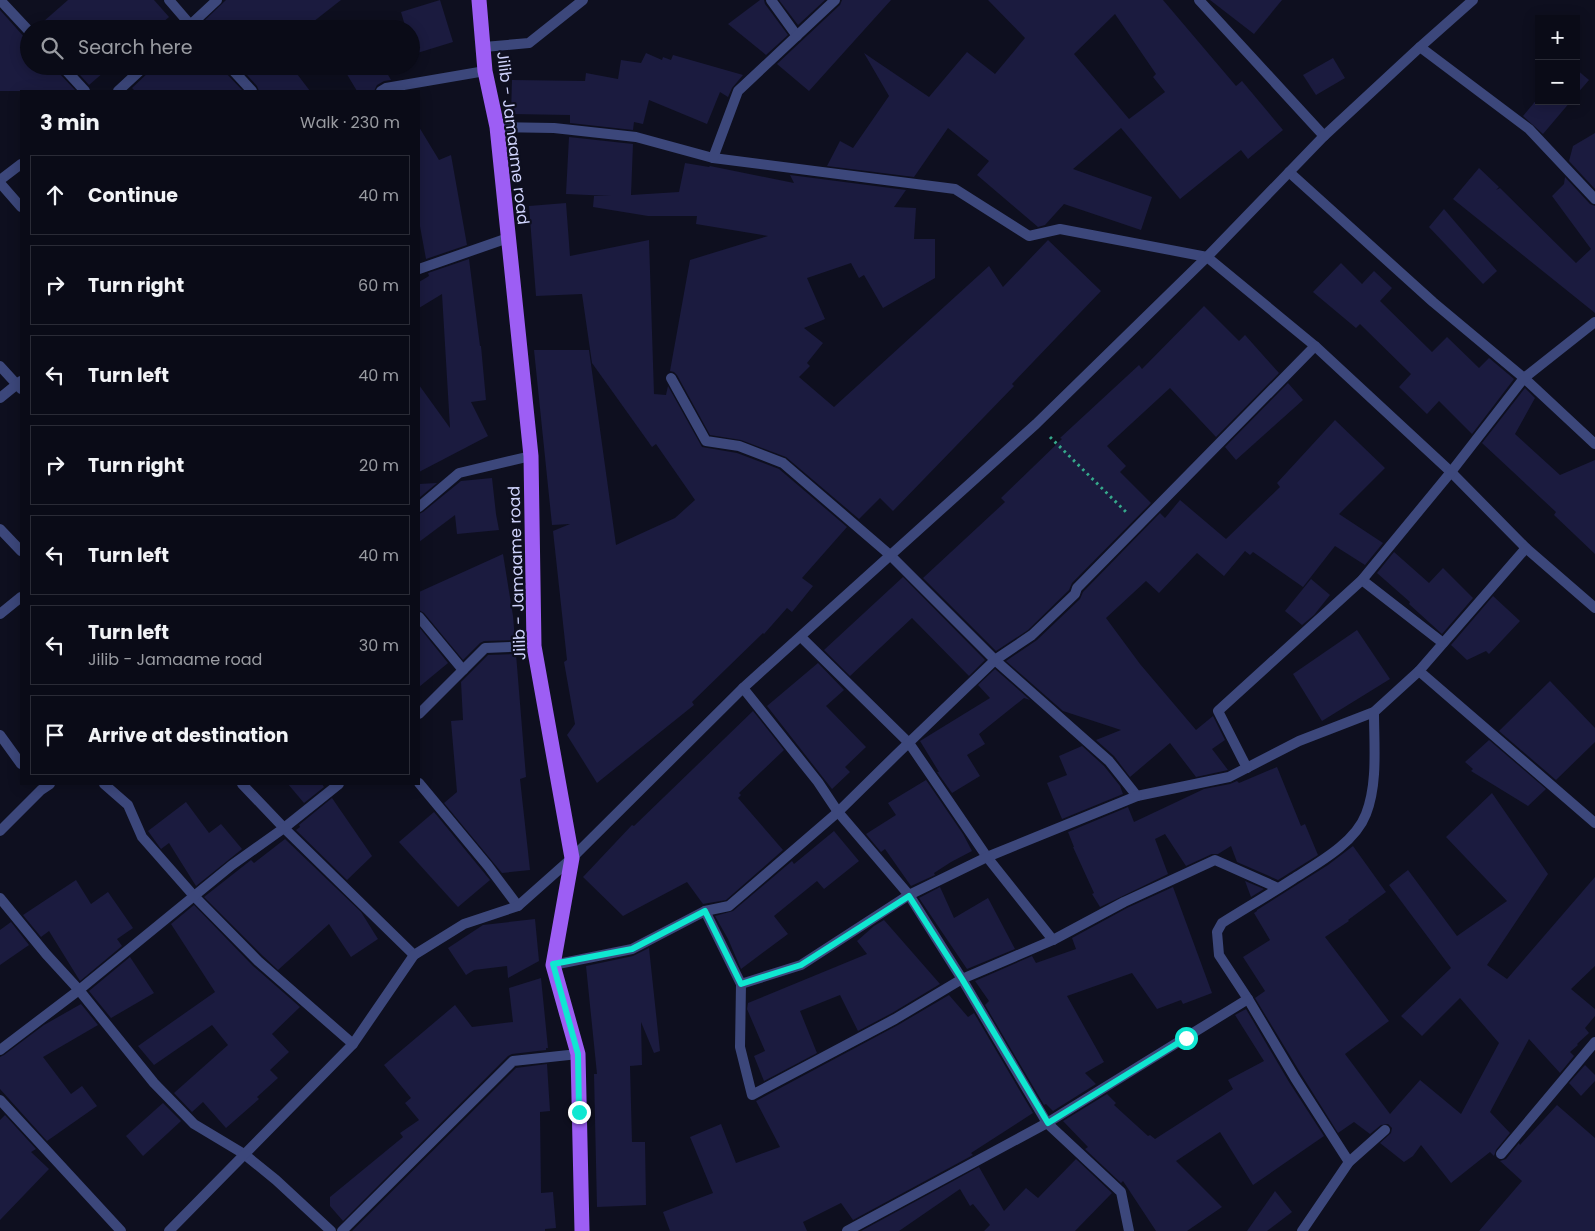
<!DOCTYPE html>
<html lang="en">
<head>
<meta charset="utf-8">
<style>
  body { margin:0; font-family:Poppins,sans-serif; background:#181924; color:#f1f3f6 }
  .controls { position:absolute; right:15px; top:15px; display:grid; overflow:hidden; border-radius:0px; box-shadow:0 2px 12px #0003 }
  .controls button { width:45px; height:45px; display:grid; place-items:center; padding:0; border:0; border-bottom:1px solid #2a2b36; background:#0a0b17; color:#f1f3f6; font:25px sans-serif }
  .stop { position:absolute; width:15px; height:15px; margin:-11px; border:4px solid #10e7d1; border-radius:50%; background:#fff }
  .stop.end { background:#10e7d1; border-color:#fff; box-shadow:0 1px 5px #0008 }
  .list { margin:0; padding:0; list-style:none }
  h2 { display:flex; justify-content:space-between; align-items:center; height:65px; margin:0; padding:0 20px; font-size:21px }
  h2 small { font-size:16px; font-weight:400; color:#999ba1 }
  .list li { display:grid; grid-template-columns:32px 1fr auto; gap:15px; align-items:center; box-sizing:border-box; height:80px; margin:0 10px 10px; padding:0 10px; border:1px solid #2a2b36; border-radius:0px }
  .list b { display:block; font-size:19px; white-space:nowrap }
  .list p { margin:0; font-size:16px; white-space:nowrap; color:#999ba1 }
  .list em { font-size:16px; font-style:normal; color:#999ba1 }
  .icon { flex:none; width:28px; height:28px; fill:none; stroke:currentColor; stroke-width:2; stroke-linecap:round; stroke-linejoin:round }
  .map { position:relative; flex:none; width:1595px; height:1231px; overflow:hidden }
  .search { position:absolute; background:#0a0b17; box-shadow:0 2px 12px #0003; left:20px; top:20px; width:400px; height:55px; display:flex; align-items:center; gap:12px; box-sizing:border-box; padding:0 18px; border-radius:28px; color:#999ba1; font-size:19px }
  .panel { position:absolute; background:#0a0b17; box-shadow:0 2px 12px #0003; left:20px; top:90px; width:400px; height:695px; border-radius:0px }
  .map>svg:first-child { display:block }
  .building { fill:#1b1b3f; fill-rule:evenodd }
  .lines { fill:none; stroke-linecap:round; stroke-linejoin:round }
  .path { stroke:#36a98b; stroke-width:3; stroke-dasharray:2.5 4; stroke-linecap:butt }
  .street { stroke:#3c477b; stroke-width:10 }
  .primary { stroke:#9d5ef4; stroke-width:15 }
  .route { stroke:#10e7d1; stroke-width:6 }
  .labels { text-anchor:middle; dominant-baseline:central; stroke-width:4.5; stroke-linejoin:round; paint-order:stroke }
  .street-label { font-size:16px; fill:#cfd3fc; stroke:#0e0f1f }
</style>
</head>
<body>
<div class="map">
<svg width="1595" height="1231" viewBox="0 0 1595 1231">
  <rect width="100%" height="100%" fill="#0e0f1f"/>
  <g class="building">
    <path d="M 68,0 L 154,0 L 169,17 L 155,29 L 35,29 Z"/>
    <path d="M 226,0 L 341,0 L 304,29 L 212,29 L 205,20 Z"/>
    <path d="M 440,0 L 453,42 L 414,54 L 411,46 L 411,29 L 406,29 L 401,12 Z"/>
    <path d="M 760,0 L 764,0 L 765,4 L 788,35 L 766,55 L 728,24 Z"/>
    <path d="M 779,0 L 825,0 L 798,25 Z"/>
    <path d="M 842,0 L 891,0 L 809,91 L 777,64 L 840,5 Z"/>
    <path d="M 988,0 L 1163,0 L 1236,86 L 1242,81 L 1283,130 L 1248,159 L 1241,150 L 1180,199 L 1121,128 L 1073,169 L 1152,197 L 1141,230 L 1064,204 L 1045,225 L 1038,227 L 977,175 L 989,161 L 948,128 L 914,177 L 827,166 L 840,141 L 853,148 L 889,96 L 864,53 L 929,97 L 967,52 L 995,74 L 1025,38 ZM 1115,14 L 1156,74 L 1153,77 L 1165,92 L 1129,119 L 1074,54 Z"/>
    <path d="M 1210,0 L 1282,0 L 1254,34 Z"/>
    <path d="M 0,10 L 25,38 L 29,38 L 29,66 L 55,66 L 57,71 L 76,91 L 0,91 Z"/>
    <path d="M 646,53 L 662,60 L 663,57 L 671,60 L 673,55 L 743,75 L 732,88 L 728,97 L 720,92 L 707,124 L 649,100 L 643,124 L 634,122 L 633,130 L 570,123 L 570,115 L 511,114 L 512,80 L 585,81 L 586,73 L 618,79 L 621,60 L 641,63 Z"/>
    <path d="M 1333,58 L 1345,78 L 1316,95 L 1303,75 Z"/>
    <path d="M 72,66 L 111,66 L 89,85 Z"/>
    <path d="M 152,66 L 222,66 L 224,71 L 243,91 L 135,91 L 132,88 L 150,71 Z"/>
    <path d="M 239,66 L 291,66 L 310,91 L 259,91 L 257,86 Z"/>
    <path d="M 342,66 L 383,66 L 391,80 L 384,81 L 377,85 L 374,91 L 357,91 Z"/>
    <path d="M 1576,69 L 1589,80 L 1576,95 Z"/>
    <path d="M 1539,97 L 1539,101 L 1571,101 L 1543,134 L 1523,116 Z"/>
    <path d="M 419,127 L 439,160 L 451,155 L 467,245 L 426,259 L 419,221 Z"/>
    <path d="M 1595,133 L 1595,189 L 1569,161 L 1573,146 Z"/>
    <path d="M 569,137 L 633,144 L 631,195 L 679,192 L 685,163 L 709,167 L 710,166 L 794,183 L 790,175 L 906,190 L 894,207 L 916,208 L 914,239 L 935,239 L 935,278 L 883,308 L 864,275 L 859,278 L 851,263 L 807,278 L 825,319 L 804,328 L 823,343 L 807,363 L 810,366 L 799,377 L 834,407 L 989,266 L 1003,287 L 1048,240 L 1101,291 L 1012,384 L 1014,386 L 893,511 L 880,498 L 859,519 L 786,457 L 741,440 L 710,435 L 677,375 L 674,372 L 670,371 L 690,260 L 768,236 L 696,224 L 697,216 L 648,216 L 593,207 L 594,196 L 611,196 L 566,194 Z"/>
    <path d="M 1479,168 L 1499,187 L 1496,190 L 1500,188 L 1576,263 L 1591,249 L 1552,196 L 1564,184 L 1565,177 L 1590,204 L 1595,206 L 1595,313 L 1453,199 Z"/>
    <path d="M 566,203 L 570,256 L 649,240 L 654,394 L 666,395 L 668,386 L 702,447 L 737,453 L 779,469 L 847,527 L 802,578 L 813,586 L 792,612 L 787,608 L 764,634 L 763,633 L 692,702 L 694,705 L 597,783 L 567,735 L 575,724 L 564,662 L 567,660 L 553,531 L 570,524 L 552,525 L 534,350 L 589,350 L 616,545 L 675,518 L 695,500 L 656,444 L 652,447 L 592,363 L 582,294 L 536,296 L 529,206 Z"/>
    <path d="M 1444,209 L 1497,271 L 1483,284 L 1429,227 Z"/>
    <path d="M 469,259 L 480,346 L 481,346 L 486,400 L 471,402 L 488,436 L 419,472 L 419,385 L 450,428 L 442,294 L 419,308 L 419,282 L 429,276 L 428,273 Z"/>
    <path d="M 1341,263 L 1362,284 L 1374,271 L 1392,288 L 1380,301 L 1432,352 L 1447,337 L 1479,368 L 1489,358 L 1514,379 L 1472,434 L 1439,401 L 1427,414 L 1399,387 L 1411,374 L 1360,324 L 1356,328 L 1313,292 Z"/>
    <path d="M 1204,306 L 1239,341 L 1245,335 L 1279,373 L 1216,437 L 1170,388 L 1107,446 L 1126,466 L 1120,472 L 1151,503 L 1072,583 L 1069,590 L 1028,630 L 996,651 L 923,578 L 1005,502 L 1001,498 L 1062,439 L 1060,438 L 1139,365 L 1142,369 Z"/>
    <path d="M 1288,383 L 1303,400 L 1236,460 L 1225,447 Z"/>
    <path d="M 1525,388 L 1535,398 L 1515,434 L 1560,475 L 1595,460 L 1595,554 L 1554,515 L 1556,512 L 1482,443 Z"/>
    <path d="M 1335,420 L 1385,468 L 1339,514 L 1383,543 L 1365,565 L 1335,546 L 1303,587 L 1253,552 L 1250,555 L 1245,551 L 1224,576 L 1197,553 L 1159,593 L 1146,581 L 1106,618 L 1140,664 L 1196,730 L 1213,716 L 1225,740 L 1212,749 L 1228,770 L 1196,777 L 1170,743 L 1130,777 L 1114,756 L 1096,740 L 1121,730 L 1063,711 L 1006,661 L 1037,640 L 1080,599 L 1083,592 L 1160,513 L 1165,518 L 1180,500 L 1226,539 L 1280,487 L 1277,483 Z"/>
    <path d="M 492,478 L 496,514 L 499,530 L 457,534 L 455,515 L 419,542 L 419,514 L 423,512 L 461,481 Z"/>
    <path d="M 437,483 L 419,498 L 419,484 Z"/>
    <path d="M 1394,552 L 1429,583 L 1443,568 L 1473,598 L 1442,634 L 1409,604 L 1410,602 L 1377,573 Z"/>
    <path d="M 503,554 L 513,616 L 515,640 L 484,641 L 480,643 L 463,660 L 424,613 L 419,610 L 419,592 Z"/>
    <path d="M 903,577 L 985,660 L 969,676 L 912,618 L 850,676 L 824,650 Z"/>
    <path d="M 1311,579 L 1330,595 L 1314,615 L 1302,625 L 1285,611 Z"/>
    <path d="M 1493,596 L 1520,621 L 1489,654 L 1486,651 L 1467,660 L 1451,645 Z"/>
    <path d="M 419,627 L 448,663 L 419,687 Z"/>
    <path d="M 1357,630 L 1390,679 L 1322,721 L 1293,674 Z"/>
    <path d="M 516,654 L 526,777 L 520,779 L 530,870 L 502,873 L 444,803 L 457,792 L 451,721 L 463,720 L 461,682 L 488,655 Z"/>
    <path d="M 818,663 L 844,690 L 826,706 L 866,747 L 845,767 L 850,772 L 832,789 L 767,706 Z"/>
    <path d="M 995,669 L 1030,700 L 1024,698 L 979,734 L 985,744 L 967,755 L 980,776 L 952,793 L 937,772 L 939,772 L 920,741 L 990,698 L 978,685 Z"/>
    <path d="M 1550,681 L 1595,728 L 1595,742 L 1556,780 L 1499,731 Z"/>
    <path d="M 753,711 L 784,750 L 739,793 L 741,795 L 738,798 L 783,850 L 726,900 L 703,904 L 687,882 L 623,916 L 583,877 L 632,825 L 634,826 Z"/>
    <path d="M 1489,740 L 1546,789 L 1528,806 L 1471,771 L 1473,769 L 1465,762 Z"/>
    <path d="M 1082,746 L 1104,766 L 1120,786 L 1123,794 L 1062,819 L 1047,783 L 1067,775 L 1059,756 Z"/>
    <path d="M 1277,767 L 1301,826 L 1305,824 L 1318,855 L 1278,880 L 1237,862 L 1231,846 L 1218,854 L 1212,854 L 1186,866 L 1165,834 L 1155,839 L 1168,874 L 1100,907 L 1092,894 L 1094,893 L 1073,847 L 1074,847 L 1068,832 L 1128,807 L 1134,822 L 1204,789 L 1230,784 L 1237,781 L 1239,783 Z"/>
    <path d="M 926,780 L 963,834 L 972,851 L 951,862 L 934,873 L 935,875 L 911,886 L 885,849 L 881,852 L 866,834 L 896,815 L 888,803 Z"/>
    <path d="M 288,784 L 322,784 L 324,787 L 304,803 Z"/>
    <path d="M 1492,793 L 1548,874 L 1487,965 L 1507,979 L 1595,877 L 1595,966 L 1571,989 L 1595,1009 L 1595,1016 L 1585,1028 L 1589,1033 L 1577,1044 L 1578,1045 L 1570,1052 L 1574,1056 L 1560,1073 L 1529,1039 L 1490,1112 L 1510,1133 L 1496,1150 L 1494,1156 L 1490,1152 L 1451,1183 L 1421,1145 L 1413,1156 L 1404,1162 L 1380,1143 L 1391,1133 L 1392,1128 L 1388,1124 L 1381,1125 L 1370,1134 L 1354,1122 L 1338,1133 L 1301,1074 L 1255,998 L 1265,991 L 1243,957 L 1270,940 L 1254,913 L 1257,911 L 1257,910 L 1328,865 L 1353,846 L 1386,892 L 1348,920 L 1349,921 L 1325,937 L 1389,1021 L 1345,1054 L 1390,1114 L 1420,1080 L 1461,1114 L 1499,1043 L 1460,998 L 1422,1036 L 1401,1016 L 1451,968 L 1389,885 L 1408,870 L 1457,936 L 1507,901 L 1446,837 Z"/>
    <path d="M 332,798 L 372,856 L 347,880 L 296,830 L 300,827 L 299,825 Z"/>
    <path d="M 186,802 L 209,833 L 221,824 L 242,849 L 196,886 L 169,843 L 161,849 L 148,831 Z"/>
    <path d="M 434,812 L 490,880 L 458,907 L 399,842 Z"/>
    <path d="M 834,831 L 859,861 L 824,889 L 817,881 L 774,916 L 788,934 L 741,969 L 728,939 L 715,916 L 733,911 L 792,861 L 794,864 Z"/>
    <path d="M 285,839 L 361,912 L 378,939 L 351,957 L 329,924 L 278,970 L 263,956 L 204,897 L 251,860 L 254,863 Z"/>
    <path d="M 76,880 L 91,904 L 108,892 L 133,928 L 117,939 L 122,946 L 80,981 L 49,931 L 41,937 L 23,915 Z"/>
    <path d="M 1245,881 L 1264,889 L 1251,897 Z"/>
    <path d="M 940,887 L 954,918 L 988,898 L 1015,949 L 967,969 L 919,898 Z"/>
    <path d="M 1173,887 L 1212,993 L 1183,1004 L 1181,1000 L 1157,1009 L 1132,973 L 1067,996 L 1104,1062 L 1085,1073 L 1096,1084 L 1053,1111 L 1046,1104 L 1044,1105 L 985,1005 L 989,1001 L 975,981 L 1032,956 L 1036,963 L 1076,949 L 1072,938 L 1127,908 Z"/>
    <path d="M 194,905 L 253,966 L 300,1007 L 272,1034 L 289,1052 L 270,1070 L 278,1078 L 257,1097 L 259,1099 L 226,1128 L 203,1102 L 192,1112 L 174,1093 L 228,1045 L 212,1025 L 154,1065 L 138,1046 L 215,992 L 171,924 Z"/>
    <path d="M 535,919 L 539,961 L 508,978 L 507,966 L 474,970 L 466,975 L 448,948 L 483,925 Z"/>
    <path d="M 884,920 L 940,984 L 892,1013 L 858,1031 L 840,995 L 800,1011 L 817,1053 L 764,1081 L 754,1056 L 765,1051 L 747,1009 L 748,1003 L 867,954 L 857,941 L 874,926 Z"/>
    <path d="M 11,922 L 29,945 L 0,965 L 0,930 Z"/>
    <path d="M 649,948 L 660,1051 L 654,1053 L 641,1022 L 642,1065 L 630,1066 L 632,1142 L 645,1142 L 646,1205 L 597,1207 L 594,1074 L 597,1074 L 586,966 L 633,956 Z"/>
    <path d="M 130,957 L 154,993 L 111,1018 L 89,991 Z"/>
    <path d="M 541,978 L 548,1048 L 546,1048 L 546,1050 L 512,1054 L 508,1056 L 343,1221 L 330,1206 L 330,1197 L 403,1137 L 400,1133 L 419,1120 L 405,1103 L 411,1098 L 384,1065 L 455,1005 L 472,1027 L 513,1022 L 509,988 Z"/>
    <path d="M 949,995 L 968,1017 L 974,1013 L 1033,1113 L 971,1153 L 973,1155 L 853,1220 L 841,1203 L 803,1222 L 807,1231 L 670,1231 L 663,1212 L 713,1193 L 690,1137 L 721,1124 L 736,1163 L 780,1147 L 756,1101 L 898,1025 Z"/>
    <path d="M 81,1004 L 98,1025 L 43,1057 L 71,1094 L 82,1086 L 97,1106 L 47,1141 L 0,1089 L 0,1057 L 4,1055 L 44,1025 Z"/>
    <path d="M 1246,1009 L 1289,1082 L 1324,1136 L 1253,1185 L 1220,1132 L 1176,1161 L 1222,1207 L 1187,1231 L 1156,1231 L 1123,1181 L 1121,1183 L 1085,1149 L 1088,1147 L 1063,1121 L 1107,1094 L 1116,1103 L 1114,1105 L 1148,1136 L 1150,1135 L 1155,1139 L 1233,1089 L 1228,1080 L 1264,1061 L 1235,1015 Z"/>
    <path d="M 547,1064 L 550,1111 L 540,1112 L 541,1193 L 553,1192 L 556,1228 L 545,1229 L 545,1231 L 352,1231 L 516,1068 Z"/>
    <path d="M 1585,1065 L 1595,1075 L 1595,1081 L 1581,1096 L 1569,1083 Z"/>
    <path d="M 163,1103 L 181,1121 L 143,1156 L 126,1136 Z"/>
    <path d="M 1557,1105 L 1595,1138 L 1595,1231 L 1479,1231 L 1522,1181 L 1500,1161 L 1506,1159 L 1519,1143 L 1520,1145 Z"/>
    <path d="M 5,1115 L 36,1149 L 31,1152 L 49,1169 L 0,1220 L 0,1120 Z"/>
    <path d="M 1076,1159 L 1112,1193 L 1075,1231 L 984,1231 L 990,1225 L 973,1204 L 970,1206 L 960,1189 L 899,1231 L 861,1231 L 979,1167 L 1004,1211 L 1026,1188 L 1038,1198 Z"/>
    <path d="M 1275,1191 L 1292,1212 L 1267,1231 L 1247,1231 Z"/>
  </g>
  <g class="lines">
    <path class="path" d="M 1050,437 L 1126,512"/>
    <g class="street">
      <path d="M 0,0 L 29,31"/>
      <path d="M 169,0 L 194,29"/>
      <path d="M 771,0 L 797,36"/>
      <path d="M 1199,0 L 1324,136"/>
      <path d="M 186,29 L 217,0"/>
      <path d="M 484,47 L 529,43 L 583,0"/>
      <path d="M 1420,47 L 1529,129 L 1595,199"/>
      <path d="M 62,66 L 85,91"/>
      <path d="M 229,66 L 252,91"/>
      <path d="M 118,91 L 145,66"/>
      <path d="M 381,91 L 386,88 L 485,71"/>
      <path d="M 497,127 L 554,128 L 636,137 L 713,158 L 955,189 L 1029,236 L 1060,229 L 1207,257 L 1315,346 L 1451,472 L 1526,548 L 1595,608"/>
      <path d="M 713,158 L 738,91 L 835,0"/>
      <path d="M 1289,172 L 1433,302 L 1524,378 L 1595,444"/>
      <path d="M 0,180 L 21,164"/>
      <path d="M 0,183 L 21,207"/>
      <path d="M 419,269 L 508,238"/>
      <path d="M 0,366 L 21,389"/>
      <path d="M 671,378 L 706,441 L 739,446 L 783,463 L 890,555 L 995,660 L 1109,761 L 1137,796 L 1229,777 L 1299,741 L 1374,712 L 1419,671 L 1526,548"/>
      <path d="M 0,398 L 21,381"/>
      <path d="M 419,507 L 459,473 L 531,456"/>
      <path d="M 0,529 L 21,551"/>
      <path d="M 1362,580 L 1443,643"/>
      <path d="M 0,614 L 21,597"/>
      <path d="M 419,617 L 463,670"/>
      <path d="M 801,637 L 909,743 L 987,857 L 1053,940"/>
      <path d="M 1419,671 L 1595,823"/>
      <path d="M 743,688 L 818,782 L 838,812 L 909,895 L 962,979 L 1047,1123 L 1121,1192 L 1129,1231"/>
      <path d="M 419,714 L 485,648 L 534,646"/>
      <path d="M 0,735 L 21,764"/>
      <path d="M 1247,768 L 1218,711 L 1362,580 L 1451,472 L 1524,378 L 1595,322"/>
      <path d="M 419,783 L 488,866 L 518,906"/>
      <path d="M 104,784 L 128,805 L 142,837 L 194,896 L 258,961 L 353,1044"/>
      <path d="M 242,784 L 284,828 L 414,955"/>
      <path d="M 0,831 L 41,790 L 50,784"/>
      <path d="M 0,898 L 46,954 L 79,990 L 154,1083 L 194,1124 L 244,1154 L 276,1180 L 331,1231"/>
      <path d="M 705,911 L 741,984 L 801,965 L 909,895 L 987,857 L 1137,796"/>
      <path d="M 553,965 L 632,949 L 705,911 L 729,906 L 838,812 L 897,754 L 995,660 L 1032,635 L 1075,594 L 1077,588 L 1315,346"/>
      <path d="M 741,984 L 740,1047 L 752,1095 L 895,1019 L 962,979 L 1053,940 L 1124,902 L 1215,860 L 1278,888"/>
      <path d="M 0,1050 L 79,990 L 232,865 L 284,828 L 339,784"/>
      <path d="M 0,1100 L 121,1231"/>
      <path d="M 1501,1154 L 1595,1042"/>
      <path d="M 1349,1162 L 1295,1078 L 1248,999 L 1219,955 L 1217,932 L 1222,923 C 1246,908 1270,894 1293,879 C 1318,863 1355,843 1366,814 C 1378,783 1374,745 1374,712"/>
      <path d="M 169,1231 L 353,1044 L 414,955 L 464,924 L 518,906 L 572,858 L 743,688 L 1036,424 L 1207,257 L 1324,136 L 1420,47 L 1473,0"/>
      <path d="M 342,1231 L 513,1061 L 578,1054"/>
      <path d="M 847,1231 L 1047,1123 L 1248,999"/>
      <path d="M 1302,1231 L 1349,1162 L 1385,1130"/>
    </g>
    <path class="primary" d="M 479,0 L 485,71 L 497,127 L 531,456 L 534,646 L 572,858 L 553,965 L 578,1054 L 582,1231"/>
  </g>
  <g class="lines">
    <path class="route" d="M 579,1112 L 578,1054 L 553,964 L 632,949 L 705,911 L 741,984 L 801,965 L 909,896 L 962,979 L 1048,1123 L 1186,1038"/>
  </g>
  <g class="labels">
    <g class="street-label">
      <text transform="translate(513 138) rotate(83)">Jilib - Jamaame road</text>
      <text transform="translate(517 573) rotate(-92)">Jilib - Jamaame road</text>
    </g>
  </g>
</svg>
<div class="controls">
<button>+</button>
<button>−</button>
</div>
<div class="stop" style="left:1186px;top:1038px"></div>
<div class="stop end" style="left:579px;top:1112px"></div>
<div class="search"><svg class="icon" aria-label="search" viewBox="0 0 24 24"><circle cx="10" cy="10" r="6"/><path d="M15 15l6 6"/></svg>Search here</div>
<section class="panel">
<h2>3 min<small>Walk · 230 m</small></h2>
<ul class="list">
<li><svg class="icon" aria-label="ahead" viewBox="0 0 24 24"><path d="M12 20V5M6 11l6-6 6 6"/></svg><div><b>Continue</b></div><em>40 m</em></li>
<li><svg class="icon" aria-label="right" viewBox="0 0 24 24"><path d="M7 20v-9h11M14 6l5 5-5 5"/></svg><div><b>Turn right</b></div><em>60 m</em></li>
<li><svg class="icon" aria-label="left" viewBox="0 0 24 24"><path d="M17 20v-9H6M10 6l-5 5 5 5"/></svg><div><b>Turn left</b></div><em>40 m</em></li>
<li><svg class="icon" aria-label="right" viewBox="0 0 24 24"><path d="M7 20v-9h11M14 6l5 5-5 5"/></svg><div><b>Turn right</b></div><em>20 m</em></li>
<li><svg class="icon" aria-label="left" viewBox="0 0 24 24"><path d="M17 20v-9H6M10 6l-5 5 5 5"/></svg><div><b>Turn left</b></div><em>40 m</em></li>
<li><svg class="icon" aria-label="left" viewBox="0 0 24 24"><path d="M17 20v-9H6M10 6l-5 5 5 5"/></svg><div><b>Turn left</b><p>Jilib - Jamaame road</p></div><em>30 m</em></li>
<li><svg class="icon" aria-label="arrive" viewBox="0 0 24 24"><path d="M6 21V4h12l-3 4 3 4H6"/></svg><div><b>Arrive at destination</b></div></li>
</ul>
</section>
</div>
</body>
</html>
